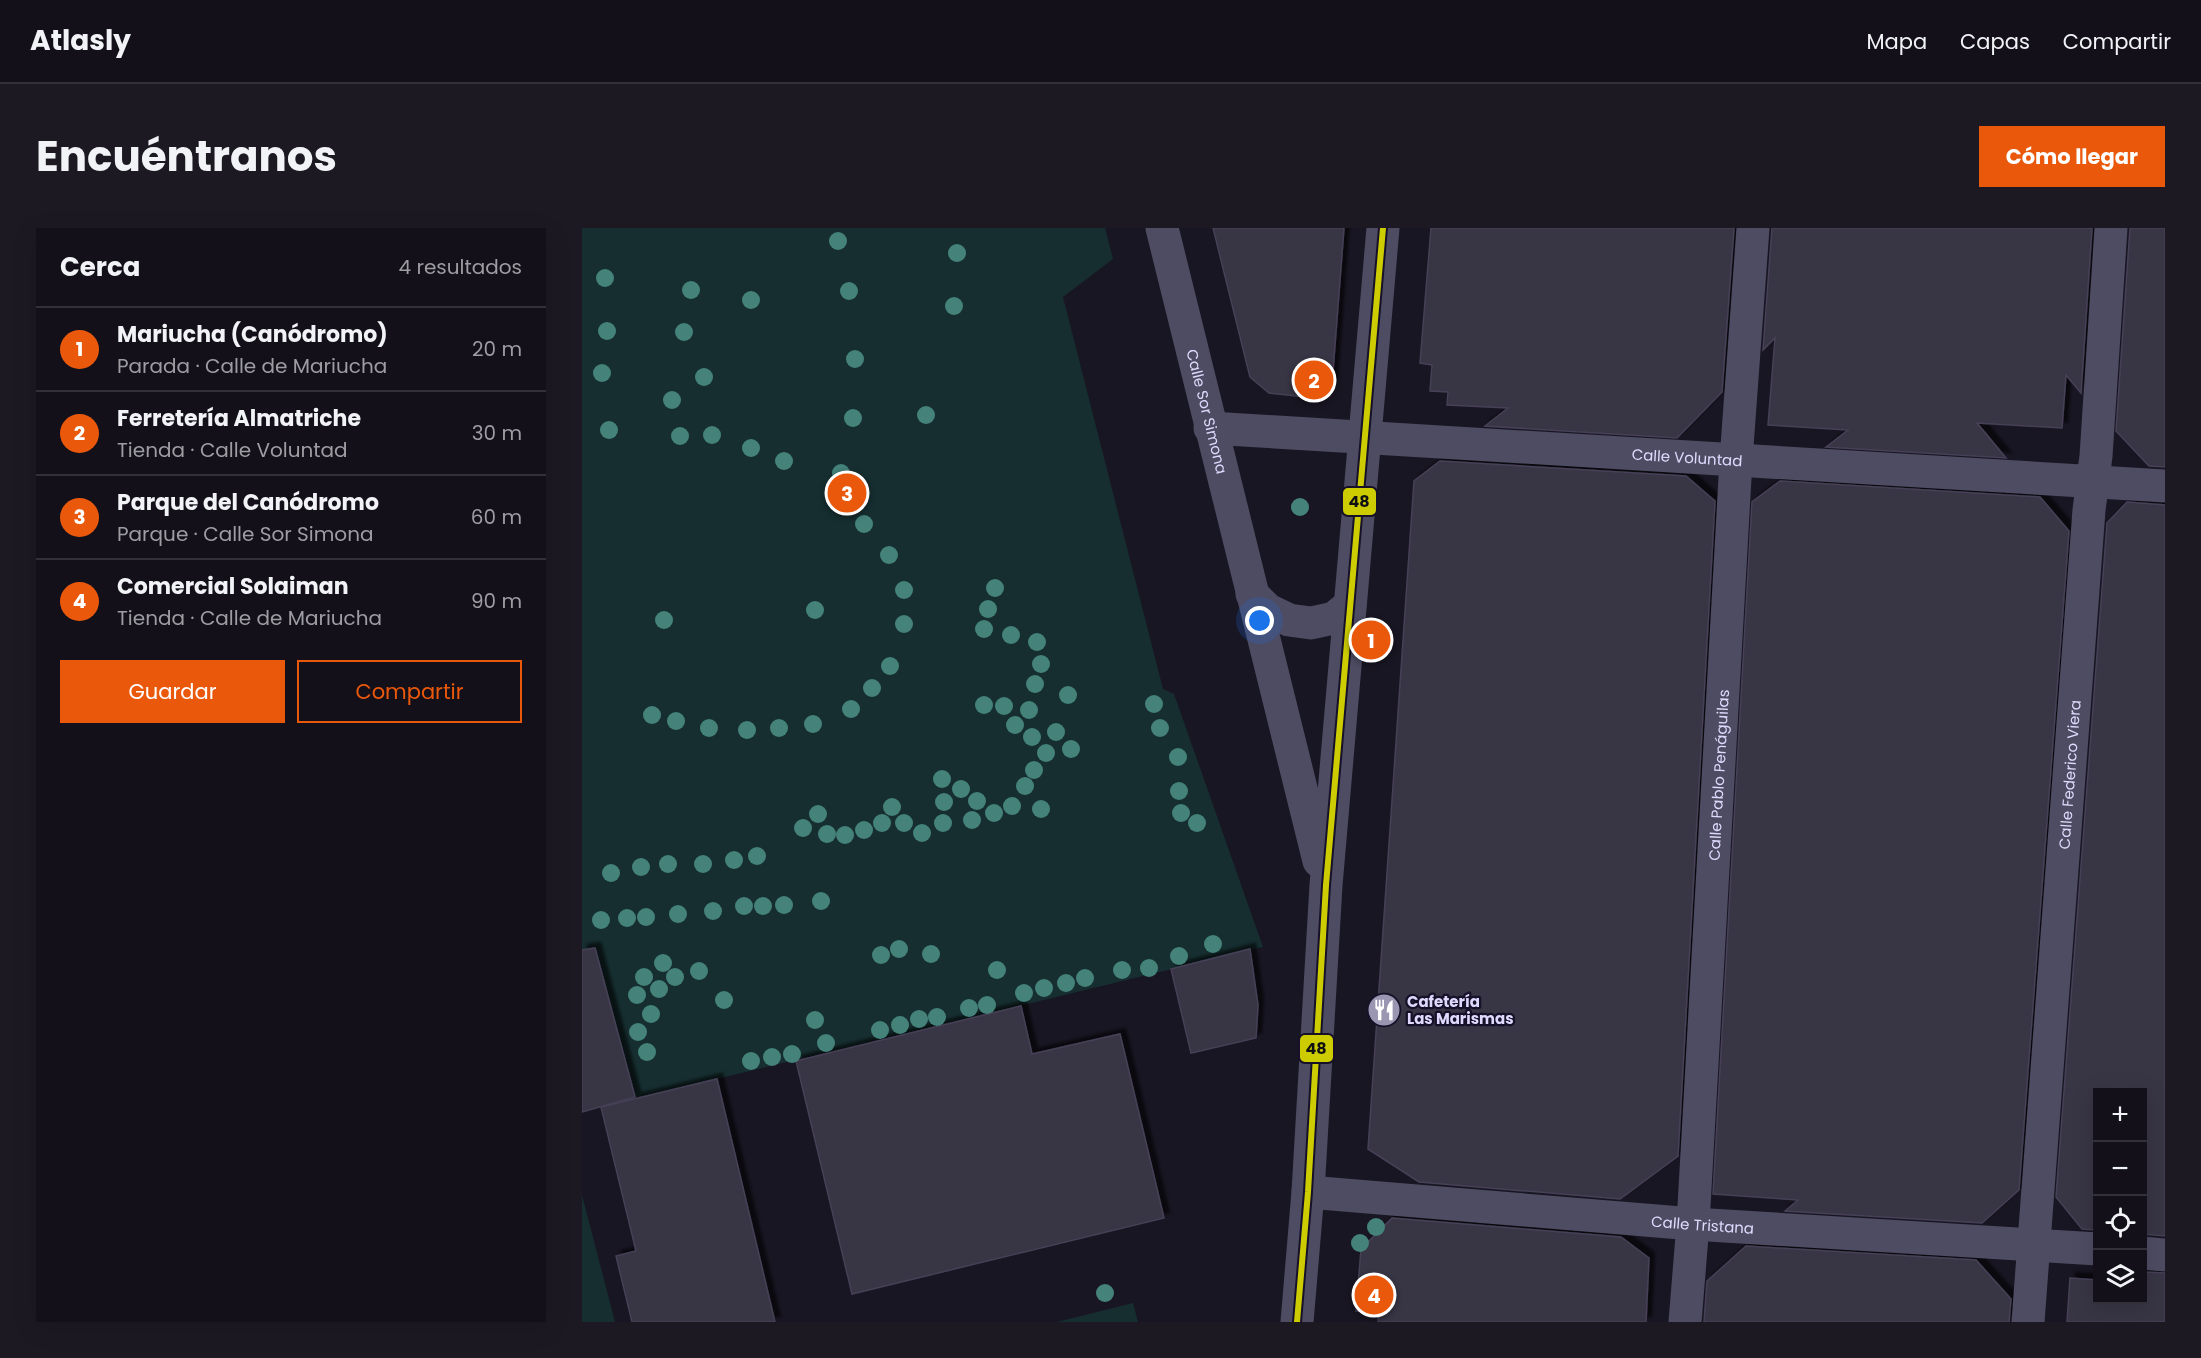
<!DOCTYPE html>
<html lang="es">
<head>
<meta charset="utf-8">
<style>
  body { margin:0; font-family:Poppins,sans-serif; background:#1c1923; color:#f1f3f6 }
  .controls { position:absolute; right:18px; bottom:18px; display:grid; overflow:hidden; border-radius:0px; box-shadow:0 6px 24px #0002 }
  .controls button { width:54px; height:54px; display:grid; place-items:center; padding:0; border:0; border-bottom:2px solid #323039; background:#13101a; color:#f1f3f6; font:30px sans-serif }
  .you { position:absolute; left:678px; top:393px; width:21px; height:21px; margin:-15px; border:4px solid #fff; border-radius:50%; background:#1a73e8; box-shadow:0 0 0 9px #1a73e833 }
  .badge { display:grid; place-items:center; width:39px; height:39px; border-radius:50%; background:#ea580c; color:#fff; font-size:20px; font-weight:700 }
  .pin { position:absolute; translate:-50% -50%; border:3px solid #fff; box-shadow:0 2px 6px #0006 }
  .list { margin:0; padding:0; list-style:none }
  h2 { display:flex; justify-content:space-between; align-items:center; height:78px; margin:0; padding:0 24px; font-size:26px }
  h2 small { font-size:20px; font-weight:400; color:#9d9da2 }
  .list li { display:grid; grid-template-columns:39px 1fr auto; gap:18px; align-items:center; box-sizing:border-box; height:84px; padding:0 24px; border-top:2px solid #323039 }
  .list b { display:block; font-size:22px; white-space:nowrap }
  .list p { margin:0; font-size:20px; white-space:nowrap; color:#9d9da2 }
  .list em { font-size:20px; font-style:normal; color:#9d9da2 }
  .actions { display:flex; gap:12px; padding:18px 24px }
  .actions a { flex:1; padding:14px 0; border:2px solid #ea580c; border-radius:0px; text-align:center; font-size:21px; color:#ea580c }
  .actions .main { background:#ea580c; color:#fff }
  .icon { flex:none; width:33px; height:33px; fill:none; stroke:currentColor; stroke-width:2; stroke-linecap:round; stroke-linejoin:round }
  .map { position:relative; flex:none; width:1583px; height:1094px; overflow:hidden; border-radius:0px }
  header { display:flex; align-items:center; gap:36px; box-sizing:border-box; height:84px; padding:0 30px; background:#13101a; border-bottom:2px solid #323039 }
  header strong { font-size:28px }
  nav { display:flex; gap:33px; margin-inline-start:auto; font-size:21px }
  .intro { display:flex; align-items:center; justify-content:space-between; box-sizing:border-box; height:144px; padding:0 36px }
  h1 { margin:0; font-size:42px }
  .button { padding:15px 27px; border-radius:0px; background:#ea580c; color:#fff; font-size:21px; font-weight:700 }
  main { display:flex; gap:36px; padding:0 36px }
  aside { flex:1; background:#13101a; border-radius:0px; box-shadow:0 6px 24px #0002 }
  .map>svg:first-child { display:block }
  .green { fill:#162e30 }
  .building { fill:#383444; stroke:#464156; stroke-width:1.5; filter:url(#shadow) }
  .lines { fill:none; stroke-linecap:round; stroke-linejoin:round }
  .minor { stroke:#4e4c63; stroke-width:33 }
  .bus-1-casing { stroke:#161128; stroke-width:10 }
  .bus-1 { stroke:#cc0; stroke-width:6 }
  .tree { fill:#44827a }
  .labels { text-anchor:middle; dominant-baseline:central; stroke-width:4.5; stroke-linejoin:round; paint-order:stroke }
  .street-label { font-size:15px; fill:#dfdafd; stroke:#161128 }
  .poi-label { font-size:15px; font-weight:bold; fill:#dfdafd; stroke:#161128; text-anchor:start }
  .line-badge { stroke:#161128; stroke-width:2 }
  .pale-badge-label { font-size:16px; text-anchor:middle; font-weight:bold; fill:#111 }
</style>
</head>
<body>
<header>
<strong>Atlasly</strong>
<nav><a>Mapa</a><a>Capas</a><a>Compartir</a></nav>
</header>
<div class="intro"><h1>Encuéntranos</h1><a class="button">Cómo llegar</a></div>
<main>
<aside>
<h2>Cerca<small>4 resultados</small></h2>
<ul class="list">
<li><span class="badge">1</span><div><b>Mariucha (Canódromo)</b><p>Parada · Calle de Mariucha</p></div><em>20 m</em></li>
<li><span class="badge">2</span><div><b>Ferretería Almatriche</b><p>Tienda · Calle Voluntad</p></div><em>30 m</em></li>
<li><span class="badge">3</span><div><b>Parque del Canódromo</b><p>Parque · Calle Sor Simona</p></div><em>60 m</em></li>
<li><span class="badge">4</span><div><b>Comercial Solaiman</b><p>Tienda · Calle de Mariucha</p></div><em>90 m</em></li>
</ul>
<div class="actions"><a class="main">Guardar</a><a>Compartir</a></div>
</aside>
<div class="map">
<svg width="1583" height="1094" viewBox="0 0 1583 1094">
  <defs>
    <filter id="shadow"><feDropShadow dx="5.5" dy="-5.5" stdDeviation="1.5" flood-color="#0009"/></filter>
  </defs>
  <rect width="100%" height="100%" fill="#191623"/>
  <g class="green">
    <path d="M 0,0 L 523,0 L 531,31 L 481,69 L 581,461 L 592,466 L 681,719 L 10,881 L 0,773 Z"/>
    <path d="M 0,967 L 33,1094 L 0,1094 Z"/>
    <path d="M 551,1075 L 556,1094 L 475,1094 Z"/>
  </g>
  <g class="building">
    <path d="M 631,0 L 762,0 L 750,156 L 732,170 L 687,165 L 668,149 Z"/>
    <path d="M 849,0 L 1152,0 L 1140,164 L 1095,210 L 903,198 L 926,180 L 865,177 L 866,164 L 848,163 L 850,137 L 838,135 Z"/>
    <path d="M 1190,0 L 1510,0 L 1499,165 L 1484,147 L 1480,200 L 1395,195 L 1424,230 L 1244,219 L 1266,202 L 1186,197 L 1193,110 L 1181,122 Z"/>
    <path d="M 1548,0 L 1583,0 L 1583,239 L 1567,238 L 1534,203 Z"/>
    <path d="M 858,233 L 1104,248 L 1133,273 L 1096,928 L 1038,971 L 837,954 L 786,921 L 832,253 Z"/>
    <path d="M 1198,253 L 1458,269 L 1487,303 L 1437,962 L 1400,995 L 1203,983 L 1216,972 L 1131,966 L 1170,274 Z"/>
    <path d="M 1545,274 L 1583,277 L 1583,1008 L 1560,1006 L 1560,864 L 1515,864 L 1515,1002 L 1500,1001 L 1474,969 L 1525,295 Z"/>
    <path d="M 13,720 L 53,869 L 0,884 L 0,722 Z"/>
    <path d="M 668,721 L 676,777 L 674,810 L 609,825 L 589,741 Z"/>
    <path d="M 439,778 L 450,826 L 538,806 L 582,990 L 270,1066 L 214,833 Z"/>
    <path d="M 135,851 L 193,1094 L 50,1094 L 34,1028 L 54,1023 L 19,879 Z"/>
    <path d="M 810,990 L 1039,1009 L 1067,1030 L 1064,1094 L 796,1094 L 797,1085 L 774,1083 L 779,1021 Z"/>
    <path d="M 1164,1018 L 1394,1032 L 1429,1071 L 1427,1094 L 1122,1094 L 1125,1053 Z"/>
    <path d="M 1560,1044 L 1583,1045 L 1583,1094 L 1485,1094 L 1488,1050 L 1515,1052 L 1515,1071 L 1560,1071 Z"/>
  </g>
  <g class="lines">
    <g class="minor">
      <path id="s1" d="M 580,0 L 737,633"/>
      <path id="s2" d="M 628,200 L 1583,258"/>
      <path d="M 670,366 L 686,382 L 707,392 L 729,395 L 752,390 L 768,377"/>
      <path id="s3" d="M 726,964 L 1111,996 L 1516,1021"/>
      <path d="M 1560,1025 L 1583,1027"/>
      <path d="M 715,1094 L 726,964 L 744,657 L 801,0"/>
      <path id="s4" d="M 1103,1094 L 1111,996 L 1154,232 L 1171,0"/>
      <path id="s5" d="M 1446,1094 L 1507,282 L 1514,228 L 1529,0"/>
    </g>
    <g class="bus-1-casing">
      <path id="bus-1" d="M 715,1094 L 726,964 L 744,657 L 801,0"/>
    </g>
    <use href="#bus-1" class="bus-1"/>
  </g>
  <g class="tree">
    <circle cx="256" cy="13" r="9"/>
    <circle cx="375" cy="25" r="9"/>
    <circle cx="23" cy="50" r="9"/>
    <circle cx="109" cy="62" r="9"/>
    <circle cx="267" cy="63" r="9"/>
    <circle cx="169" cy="72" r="9"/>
    <circle cx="372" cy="78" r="9"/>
    <circle cx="25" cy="103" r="9"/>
    <circle cx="102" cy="104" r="9"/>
    <circle cx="273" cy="131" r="9"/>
    <circle cx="20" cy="145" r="9"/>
    <circle cx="122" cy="149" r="9"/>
    <circle cx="90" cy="172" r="9"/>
    <circle cx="344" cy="187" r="9"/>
    <circle cx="271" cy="190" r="9"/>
    <circle cx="27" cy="202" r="9"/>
    <circle cx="130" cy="207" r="9"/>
    <circle cx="98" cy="208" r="9"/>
    <circle cx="169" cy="220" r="9"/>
    <circle cx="202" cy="233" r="9"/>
    <circle cx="259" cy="245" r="9"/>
    <circle cx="718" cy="279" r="9"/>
    <circle cx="282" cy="296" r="9"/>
    <circle cx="307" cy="327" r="9"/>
    <circle cx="413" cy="360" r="9"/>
    <circle cx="322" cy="362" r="9"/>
    <circle cx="406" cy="381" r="9"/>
    <circle cx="233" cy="382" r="9"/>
    <circle cx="82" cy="392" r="9"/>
    <circle cx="322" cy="396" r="9"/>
    <circle cx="402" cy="401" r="9"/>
    <circle cx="429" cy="407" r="9"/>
    <circle cx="455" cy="414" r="9"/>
    <circle cx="459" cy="436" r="9"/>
    <circle cx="308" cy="438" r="9"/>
    <circle cx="453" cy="456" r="9"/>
    <circle cx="290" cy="460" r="9"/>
    <circle cx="486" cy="467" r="9"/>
    <circle cx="572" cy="476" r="9"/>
    <circle cx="402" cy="477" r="9"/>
    <circle cx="422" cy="478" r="9"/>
    <circle cx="269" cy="481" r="9"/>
    <circle cx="447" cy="482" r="9"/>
    <circle cx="70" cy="487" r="9"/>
    <circle cx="94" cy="493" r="9"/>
    <circle cx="231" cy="496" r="9"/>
    <circle cx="433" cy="497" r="9"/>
    <circle cx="127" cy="500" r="9"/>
    <circle cx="197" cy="500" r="9"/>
    <circle cx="578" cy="500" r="9"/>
    <circle cx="165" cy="502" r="9"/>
    <circle cx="474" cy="504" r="9"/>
    <circle cx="450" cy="509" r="9"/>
    <circle cx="489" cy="521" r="9"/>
    <circle cx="464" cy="525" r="9"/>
    <circle cx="596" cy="529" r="9"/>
    <circle cx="452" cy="542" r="9"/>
    <circle cx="360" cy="551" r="9"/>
    <circle cx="443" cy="558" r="9"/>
    <circle cx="379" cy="561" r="9"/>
    <circle cx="597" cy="563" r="9"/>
    <circle cx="395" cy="573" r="9"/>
    <circle cx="362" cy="574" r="9"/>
    <circle cx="430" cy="578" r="9"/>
    <circle cx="310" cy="579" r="9"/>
    <circle cx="459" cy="581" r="9"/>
    <circle cx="412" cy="585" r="9"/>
    <circle cx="599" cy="585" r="9"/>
    <circle cx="236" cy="586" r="9"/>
    <circle cx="390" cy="592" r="9"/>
    <circle cx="300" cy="595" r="9"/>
    <circle cx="322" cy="595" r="9"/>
    <circle cx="361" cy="595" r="9"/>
    <circle cx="615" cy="595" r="9"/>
    <circle cx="221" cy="600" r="9"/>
    <circle cx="282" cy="602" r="9"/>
    <circle cx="340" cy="605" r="9"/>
    <circle cx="245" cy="606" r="9"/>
    <circle cx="263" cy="607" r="9"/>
    <circle cx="175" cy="628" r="9"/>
    <circle cx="152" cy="632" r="9"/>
    <circle cx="86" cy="636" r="9"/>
    <circle cx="121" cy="636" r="9"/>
    <circle cx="59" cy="639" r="9"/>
    <circle cx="29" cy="645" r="9"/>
    <circle cx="239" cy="673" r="9"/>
    <circle cx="202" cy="677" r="9"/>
    <circle cx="162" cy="678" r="9"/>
    <circle cx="181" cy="678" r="9"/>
    <circle cx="131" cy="683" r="9"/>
    <circle cx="96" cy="686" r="9"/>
    <circle cx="64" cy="689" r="9"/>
    <circle cx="45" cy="690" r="9"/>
    <circle cx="19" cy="692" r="9"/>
    <circle cx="631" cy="716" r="9"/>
    <circle cx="317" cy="721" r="9"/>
    <circle cx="349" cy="726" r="9"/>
    <circle cx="299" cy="727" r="9"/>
    <circle cx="597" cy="728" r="9"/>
    <circle cx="81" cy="735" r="9"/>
    <circle cx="567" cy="740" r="9"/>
    <circle cx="415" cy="742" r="9"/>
    <circle cx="540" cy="742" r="9"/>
    <circle cx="117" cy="743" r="9"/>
    <circle cx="62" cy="749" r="9"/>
    <circle cx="93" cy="749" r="9"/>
    <circle cx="503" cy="750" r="9"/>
    <circle cx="484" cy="755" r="9"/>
    <circle cx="462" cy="760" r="9"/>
    <circle cx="77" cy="761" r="9"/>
    <circle cx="442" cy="765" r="9"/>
    <circle cx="55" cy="767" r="9"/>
    <circle cx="142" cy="772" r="9"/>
    <circle cx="405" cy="777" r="9"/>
    <circle cx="387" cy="780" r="9"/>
    <circle cx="69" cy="786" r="9"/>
    <circle cx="355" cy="789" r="9"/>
    <circle cx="337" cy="791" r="9"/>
    <circle cx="233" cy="792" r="9"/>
    <circle cx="318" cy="797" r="9"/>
    <circle cx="298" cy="802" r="9"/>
    <circle cx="56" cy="804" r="9"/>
    <circle cx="244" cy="815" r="9"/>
    <circle cx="65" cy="824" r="9"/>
    <circle cx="210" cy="826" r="9"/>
    <circle cx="190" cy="829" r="9"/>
    <circle cx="169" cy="833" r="9"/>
    <circle cx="794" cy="999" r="9"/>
    <circle cx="778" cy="1015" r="9"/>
    <circle cx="523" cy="1065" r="9"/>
  </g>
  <defs>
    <g id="restaurant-disc" transform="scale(1.725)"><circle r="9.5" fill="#9a95b1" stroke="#161128"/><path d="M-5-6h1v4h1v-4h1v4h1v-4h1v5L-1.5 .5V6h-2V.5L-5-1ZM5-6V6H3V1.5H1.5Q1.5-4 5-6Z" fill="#fff"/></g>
  </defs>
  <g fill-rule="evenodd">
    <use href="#restaurant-disc" x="802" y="782"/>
  </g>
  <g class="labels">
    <g class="street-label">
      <text stroke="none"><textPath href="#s1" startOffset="189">Calle Sor Simona</textPath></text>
      <text stroke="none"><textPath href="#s2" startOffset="478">Calle Voluntad</textPath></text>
      <text stroke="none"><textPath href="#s4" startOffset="548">Calle Pablo Penáguilas</textPath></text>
      <text stroke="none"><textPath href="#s5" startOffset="549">Calle Federico Viera</textPath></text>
      <text stroke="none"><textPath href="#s3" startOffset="396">Calle Tristana</textPath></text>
    </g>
    <g class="poi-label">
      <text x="825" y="773">Cafetería<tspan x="825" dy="17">Las Marismas</tspan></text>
    </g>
  </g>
  <g class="line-badge">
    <rect x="760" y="259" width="35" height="29" rx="6" fill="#cc0"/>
    <rect x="717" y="806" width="35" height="29" rx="6" fill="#cc0"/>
  </g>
  <g class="pale-badge-label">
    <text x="777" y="279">48</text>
    <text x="734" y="826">48</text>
  </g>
</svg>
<div class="controls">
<button>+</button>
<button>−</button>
<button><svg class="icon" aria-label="locate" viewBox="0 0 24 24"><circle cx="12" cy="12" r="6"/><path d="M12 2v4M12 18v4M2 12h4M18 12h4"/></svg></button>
<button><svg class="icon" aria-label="layers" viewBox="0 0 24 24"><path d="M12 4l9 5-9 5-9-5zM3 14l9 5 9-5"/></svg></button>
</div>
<div class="you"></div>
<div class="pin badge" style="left:789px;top:412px">1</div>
<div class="pin badge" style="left:732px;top:152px">2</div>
<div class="pin badge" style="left:265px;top:265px">3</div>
<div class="pin badge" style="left:792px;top:1067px">4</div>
</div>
</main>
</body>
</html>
